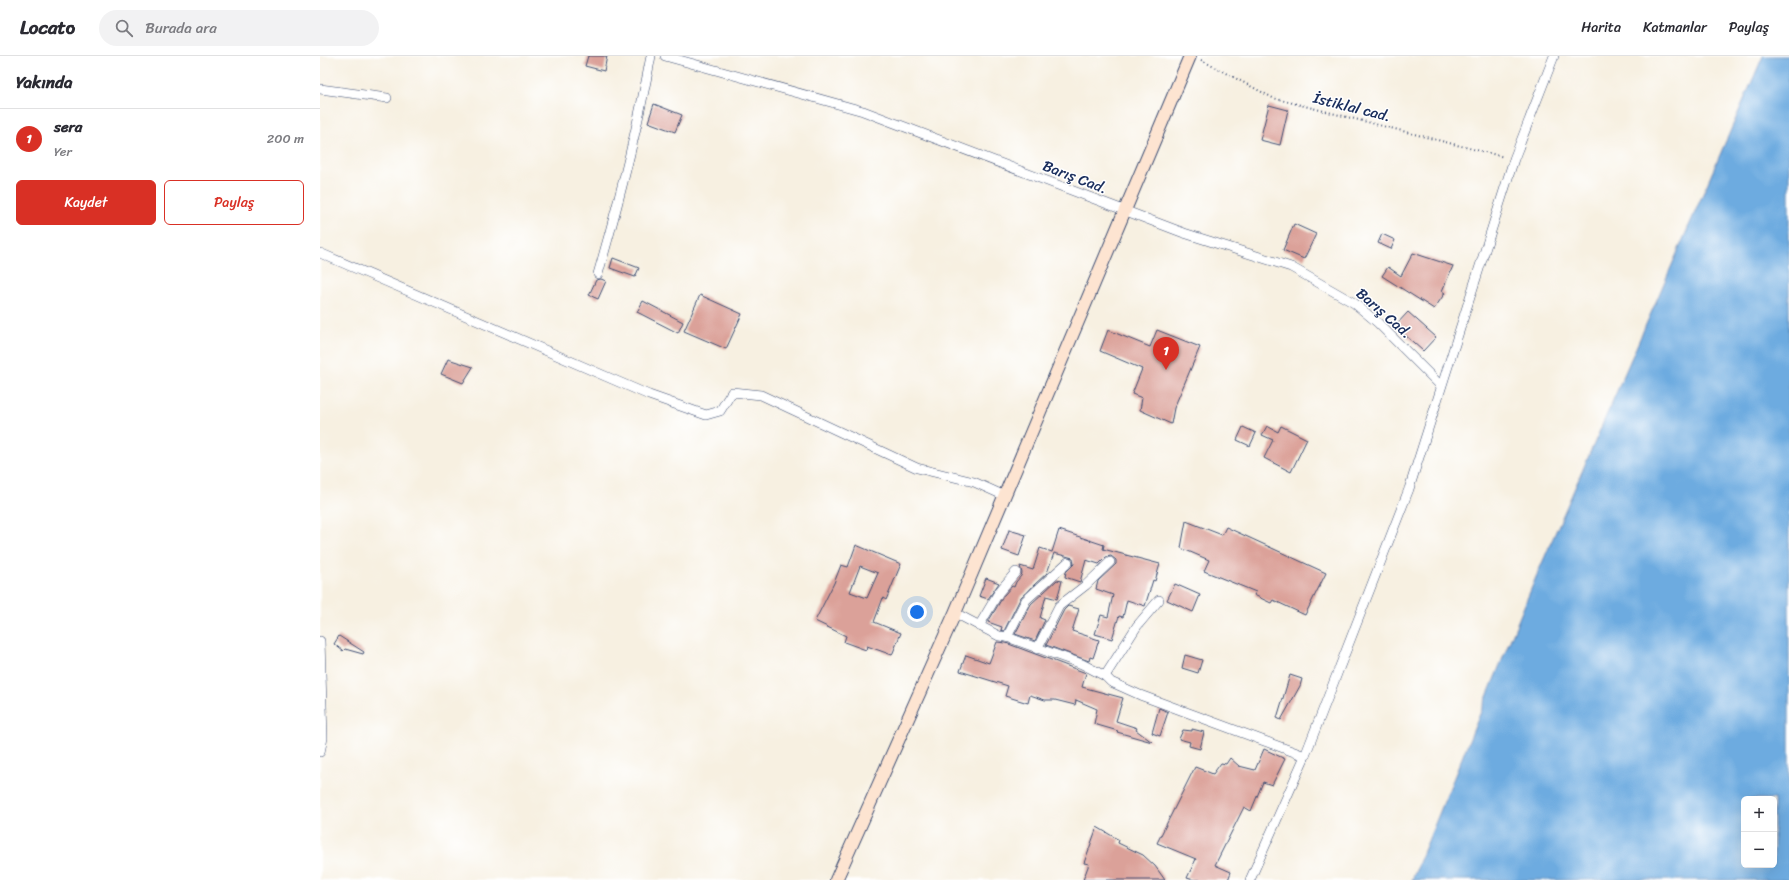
<!DOCTYPE html>
<html lang="tr">
<head>
<meta charset="utf-8">
<style>
  body { margin:0; font-family:Sriracha,sans-serif; background:#f2f2f3; color:#2b2b33 }
  .controls { position:absolute; right:12px; bottom:12px; display:grid; overflow:hidden; border-radius:6px; box-shadow:0 4px 16px #0002 }
  .controls button { width:36px; height:36px; display:grid; place-items:center; padding:0; border:0; border-bottom:1px solid #e1e1e2; background:#fff; color:#2b2b33; font:20px sans-serif }
  .you { position:absolute; left:597px; top:556px; width:14px; height:14px; margin:-10px; border:3px solid #fff; border-radius:50%; background:#1a73e8; box-shadow:0 0 0 6px #1a73e833 }
  .badge { display:grid; place-items:center; width:26px; height:26px; border-radius:50%; background:#d93025; color:#fff; font-size:13px; font-weight:700 }
  .pin { position:absolute; translate:-50% -33px; filter:drop-shadow(0 1px 2px #0008) }
  .pin::after { content:''; position:absolute; top:21px; width:14px; height:12px; background:inherit; clip-path:polygon(0 0,100% 0,50% 100%) }
  .list { margin:0; padding:0; list-style:none }
  h2 { display:flex; justify-content:space-between; align-items:center; height:52px; margin:0; padding:0 16px; font-size:17px }
  h2 small { font-size:13px; font-weight:400; color:#7c7c81 }
  .list li { display:grid; grid-template-columns:26px 1fr auto; gap:12px; align-items:center; box-sizing:border-box; height:60px; padding:0 16px; border-top:1px solid #e1e1e2 }
  .list b { display:block; font-size:15px; white-space:nowrap }
  .list p { margin:0; font-size:13px; white-space:nowrap; color:#7c7c81 }
  .list em { font-size:13px; font-style:normal; color:#7c7c81 }
  .actions { display:flex; gap:8px; padding:12px 16px }
  .actions a { flex:1; padding:9px 0; border:1px solid #d93025; border-radius:6px; text-align:center; font-size:14px; color:#d93025 }
  .actions .main { background:#d93025; color:#fff }
  .icon { flex:none; width:22px; height:22px; fill:none; stroke:currentColor; stroke-width:2; stroke-linecap:round; stroke-linejoin:round }
  .map { position:relative; flex:none; width:1469px; height:824px; overflow:hidden }
  header { display:flex; align-items:center; gap:24px; box-sizing:border-box; height:56px; padding:0 20px; background:#fff; border-bottom:1px solid #e1e1e2 }
  header strong { font-size:19px }
  nav { display:flex; gap:22px; margin-inline-start:auto; font-size:14px }
  .search { width:280px; height:36px; background:#f2f2f3; display:flex; align-items:center; gap:10px; box-sizing:border-box; padding:0 14px; border-radius:22px; color:#7c7c81; font-size:15px }
  main { display:flex }
  aside { flex:1; background:#fff }
  .map>svg:first-child { display:block }
  .water { fill:#6dabe0; stroke:#446d9f; fill-rule:evenodd }
  .building { fill:#dba199; fill-rule:evenodd }
  .lines { fill:none; stroke-linecap:round; stroke-linejoin:round }
  .street-casing { stroke:#3c4c72; stroke-width:10 }
  .secondary-casing { stroke:#3c4c72; stroke-width:14 }
  .path { stroke:#3c4c72; stroke-width:2; stroke-dasharray:1 3; stroke-linecap:butt }
  .street { stroke:#fff; stroke-width:9 }
  .secondary { stroke:#fde4d1; stroke-width:12 }
  .labels { text-anchor:middle; dominant-baseline:central; stroke-width:3; stroke-linejoin:round; paint-order:stroke }
  .street-label { font-size:15px; fill:#1b2f5e; stroke:#fff }
</style>
</head>
<body>
<header>
<strong>Locato</strong>
<div class="search"><svg class="icon" aria-label="search" viewBox="0 0 24 24"><circle cx="10" cy="10" r="6"/><path d="M15 15l6 6"/></svg>Burada ara</div>
<nav><a>Harita</a><a>Katmanlar</a><a>Paylaş</a></nav>
</header>
<main>
<aside>
<h2>Yakında<small></small></h2>
<ul class="list">
<li><span class="badge">1</span><div><b>sera</b><p>Yer</p></div><em>200 m</em></li>
</ul>
<div class="actions"><a class="main">Kaydet</a><a>Paylaş</a></div>
</aside>
<div class="map">
<svg width="1469" height="824" viewBox="0 0 1469 824">
  <rect width="100%" height="100%" fill="#fff"/>
  <filter id="ink" filterUnits="userSpaceOnUse"><feTurbulence type="fractalNoise" baseFrequency=".025" numOctaves="2"/><feDisplacementMap in="SourceGraphic" scale="8" xChannelSelector="R" yChannelSelector="G"/><feConvolveMatrix kernelMatrix="1 2 1 2 8 2 1 2 1" color-interpolation-filters="sRGB"/></filter>
  <filter id="wash" filterUnits="userSpaceOnUse"><feTurbulence type="fractalNoise" baseFrequency=".012" numOctaves="4" result="noise"/><feDisplacementMap in="SourceGraphic" scale="16" xChannelSelector="R" yChannelSelector="G"/><feGaussianBlur stdDeviation="0.9" result="paint"/><feColorMatrix in="noise" values="0 0 0 0 0 0 0 0 0 0 0 0 0 0 0 0 0 1.4 0 .05"/><feComposite in="paint" operator="in"/></filter>
  <g filter="url(#wash)">
    <rect width="100%" height="100%" fill="#f7f0e1"/>
    <path class="water" d="M 1443,0 L 1469,0 L 1469,824 L 1092,824 L 1216,521 ZM 1424,743 L 1454,743 L 1454,809 L 1424,809 Z"/>
    <g id="blocks">
      <g class="building">
        <path d="M 268,0 L 287,0 L 284,15 L 265,10 Z"/>
        <path d="M 334,48 L 362,59 L 355,76 L 328,66 Z"/>
        <path d="M 949,49 L 968,54 L 960,89 L 940,84 Z"/>
        <path d="M 974,168 L 996,178 L 984,203 L 963,194 Z"/>
        <path d="M 1062,178 L 1075,184 L 1071,193 L 1058,187 Z"/>
        <path d="M 1093,197 L 1133,210 L 1122,235 L 1125,237 L 1114,253 L 1062,220 L 1068,211 L 1081,220 Z"/>
        <path d="M 293,202 L 319,212 L 315,221 L 290,212 Z"/>
        <path d="M 281,223 L 286,225 L 278,243 L 269,239 L 276,224 Z"/>
        <path d="M 380,239 L 422,258 L 406,293 L 364,275 Z"/>
        <path d="M 323,245 L 363,266 L 358,277 L 317,256 Z"/>
        <path d="M 1088,256 L 1116,281 L 1103,295 L 1075,270 Z"/>
        <path d="M 788,274 L 830,291 L 837,274 L 880,291 L 854,352 L 851,368 L 820,354 L 822,342 L 812,338 L 822,313 L 780,295 Z"/>
        <path d="M 128,303 L 153,311 L 143,327 L 121,318 Z"/>
        <path d="M 947,370 L 958,376 L 961,370 L 987,383 L 971,416 L 944,402 L 953,384 L 942,379 Z"/>
        <path d="M 923,371 L 936,377 L 930,390 L 917,384 Z"/>
        <path d="M 866,465 L 902,479 L 906,471 L 1006,517 L 985,559 L 953,544 L 951,547 L 934,539 L 936,536 L 884,515 L 889,504 L 861,492 Z"/>
        <path d="M 689,474 L 706,479 L 699,500 L 682,494 Z"/>
        <path d="M 739,474 L 784,489 L 783,493 L 840,508 L 835,525 L 833,524 L 825,550 L 807,544 L 803,561 L 799,560 L 792,583 L 775,578 L 781,559 L 788,561 L 793,539 L 776,533 L 778,525 L 796,508 L 796,504 L 791,500 L 786,501 L 779,508 L 766,504 L 760,526 L 745,521 L 746,516 L 754,508 L 753,502 L 734,497 L 727,517 L 701,541 L 684,575 L 681,574 L 682,571 L 668,566 L 684,539 L 692,530 L 694,531 L 696,526 L 701,520 L 702,517 L 700,510 L 713,514 L 720,492 L 732,496 Z"/>
        <path d="M 536,489 L 581,508 L 566,544 L 563,542 L 554,566 L 581,577 L 572,599 L 547,590 L 546,594 L 524,586 L 526,580 L 495,565 L 514,527 L 521,509 L 528,511 ZM 540,510 L 558,517 L 547,542 L 530,536 Z"/>
        <path d="M 666,522 L 679,527 L 668,543 L 659,540 Z"/>
        <path d="M 737,524 L 742,525 L 737,543 L 726,540 L 720,562 L 725,564 L 715,585 L 695,578 L 711,548 Z"/>
        <path d="M 855,528 L 880,539 L 873,556 L 847,544 Z"/>
        <path d="M 748,550 L 759,553 L 752,575 L 779,584 L 773,602 L 770,601 L 769,605 L 726,589 L 744,554 Z"/>
        <path d="M 19,580 L 44,596 L 43,598 L 25,593 L 23,595 L 14,588 Z"/>
        <path d="M 677,586 L 686,587 L 766,617 L 762,631 L 803,642 L 796,665 L 817,672 L 816,674 L 832,686 L 797,676 L 798,675 L 774,668 L 777,653 L 756,644 L 755,649 L 735,644 L 725,644 L 710,639 L 708,647 L 685,640 L 688,630 L 640,615 L 646,599 L 669,607 Z"/>
        <path d="M 865,599 L 882,604 L 878,617 L 862,612 Z"/>
        <path d="M 970,619 L 982,623 L 980,630 L 961,664 L 957,662 Z"/>
        <path d="M 839,652 L 848,656 L 840,680 L 832,677 Z"/>
        <path d="M 872,673 L 884,676 L 880,693 L 869,690 L 870,686 L 859,683 L 863,674 L 872,675 Z"/>
        <path d="M 944,693 L 965,703 L 952,729 L 943,726 L 931,755 L 924,751 L 895,809 L 911,816 L 908,824 L 874,824 L 867,822 L 876,803 L 837,787 L 875,711 L 893,718 L 901,707 L 906,708 L 910,702 L 919,710 L 935,714 Z"/>
        <path d="M 777,771 L 799,784 L 798,787 L 823,799 L 835,810 L 845,824 L 763,824 L 769,808 L 764,807 Z"/>
      </g>
    </g>
  </g>
  <g filter="url(#ink)">
    <use href="#blocks" fill-opacity="0" stroke="#3c4c72" stroke-width="1"/>
    <g class="lines">
      <g class="street-casing">
        <g id="street">
          <path d="M 345,0 L 543,55 L 864,177 L 971,211 L 1034,247 L 1058,267 L 1121,330"/>
          <path d="M 0,33 L 67,42"/>
          <path d="M 0,197 L 329,339 L 386,359 L 400,355 L 412,336 L 441,339 L 597,412 L 654,426 L 685,440"/>
          <path d="M 278,218 C 299,146 317,74 331,0"/>
          <path d="M 635,557 L 679,580 L 687,581 L 762,608 L 785,620 L 791,626 L 820,639 L 985,700"/>
          <path d="M 659,570 L 679,536 L 696,516"/>
          <path d="M 687,581 L 706,544 L 748,506"/>
          <path d="M 717,593 L 739,550 L 766,529 L 790,506"/>
          <path d="M 785,620 L 817,570 L 839,544"/>
          <path d="M 0,696 L 3,682 L 0,585"/>
          <path d="M 930,824 L 985,700 L 1089,433 L 1194,103 L 1234,0"/>
        </g>
      </g>
      <g class="secondary-casing">
        <path id="secondary" d="M 516,824 L 635,557 L 870,0"/>
      </g>
      <path class="path" d="M 881,4 L 953,42 L 1184,101"/>
      <use href="#street" class="street"/>
      <use href="#secondary" class="secondary"/>
    </g>
  </g>
  <g class="labels">
    <g class="street-label">
      <text transform="translate(1032 51) rotate(14)">İstiklal cad.</text>
      <text transform="translate(755 121) rotate(21)">Barış Cad.</text>
      <text transform="translate(1064 257) rotate(41)">Barış Cad.</text>
    </g>
  </g>
</svg>
<div class="controls">
<button>+</button>
<button>−</button>
</div>
<div class="you"></div>
<div class="pin badge" style="left:846px;top:314px">1</div>
</div>
</main>
</body>
</html>
